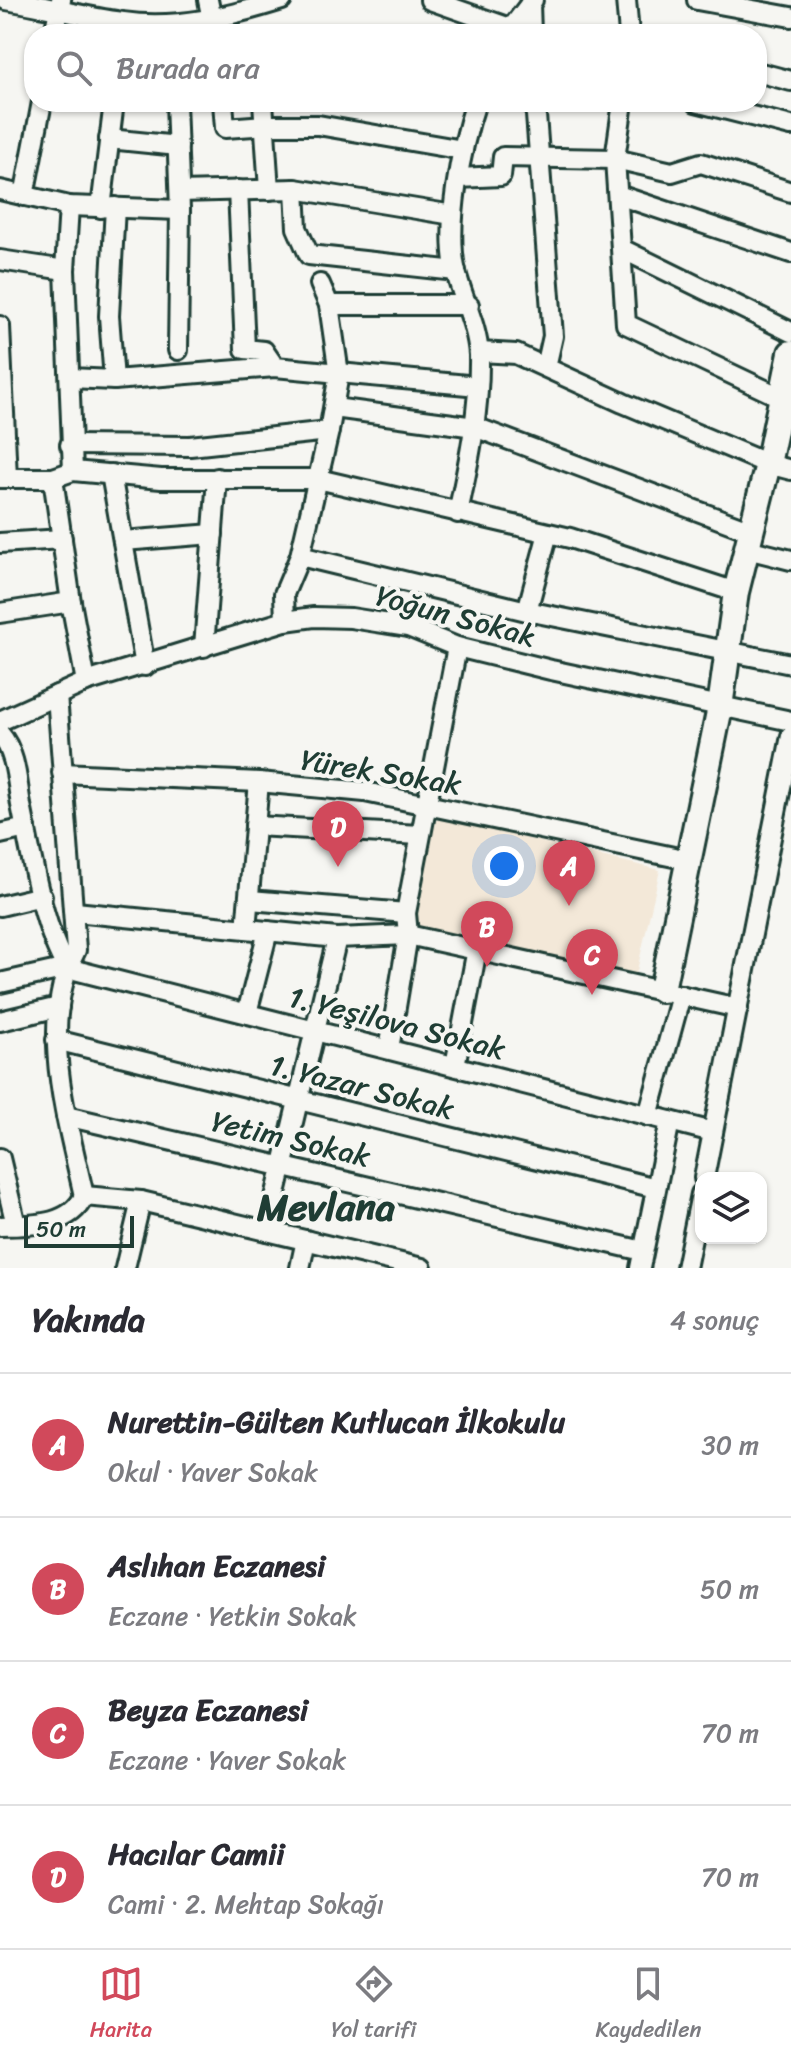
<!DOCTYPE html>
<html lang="tr">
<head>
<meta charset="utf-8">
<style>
  body { margin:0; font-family:Sriracha,sans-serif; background:#f7f7f7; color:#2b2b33 }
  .controls { position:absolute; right:24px; bottom:24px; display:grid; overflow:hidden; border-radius:16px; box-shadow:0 2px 6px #0004 }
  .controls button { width:72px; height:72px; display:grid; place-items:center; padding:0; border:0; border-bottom:2px solid #e1e1e2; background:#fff; color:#2b2b33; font:40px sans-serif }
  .scale { position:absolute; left:24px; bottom:20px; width:110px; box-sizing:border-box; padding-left:8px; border:4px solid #1f3d34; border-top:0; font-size:22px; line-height:28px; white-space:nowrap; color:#1f3d34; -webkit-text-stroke:6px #f6f6f2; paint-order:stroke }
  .you { position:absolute; left:504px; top:866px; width:28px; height:28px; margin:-20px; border:6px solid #fff; border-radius:50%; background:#1a73e8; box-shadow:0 0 0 12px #1a73e833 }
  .badge { display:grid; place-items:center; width:52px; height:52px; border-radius:50%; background:#d1495b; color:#fff; font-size:26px; font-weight:700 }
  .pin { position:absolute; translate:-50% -66px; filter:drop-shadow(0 2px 4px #0008) }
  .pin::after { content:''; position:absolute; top:42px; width:28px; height:24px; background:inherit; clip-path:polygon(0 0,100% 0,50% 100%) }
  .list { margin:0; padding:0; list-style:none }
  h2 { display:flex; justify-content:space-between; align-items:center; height:104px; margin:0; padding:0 32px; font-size:34px }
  h2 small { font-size:26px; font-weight:400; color:#7c7c81 }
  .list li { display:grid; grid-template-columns:52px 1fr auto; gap:24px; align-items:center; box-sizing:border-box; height:144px; padding:0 32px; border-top:2px solid #e1e1e2 }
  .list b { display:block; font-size:30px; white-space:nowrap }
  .list p { margin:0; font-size:26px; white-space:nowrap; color:#7c7c81 }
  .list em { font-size:26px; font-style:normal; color:#7c7c81 }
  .icon { flex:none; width:44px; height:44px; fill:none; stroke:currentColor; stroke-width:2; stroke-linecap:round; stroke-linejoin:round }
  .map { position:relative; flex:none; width:791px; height:1268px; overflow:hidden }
  .search { position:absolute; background:#fff; box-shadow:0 2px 6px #0004; left:24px; right:24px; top:24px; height:88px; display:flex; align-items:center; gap:20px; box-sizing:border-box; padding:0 28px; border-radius:32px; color:#7c7c81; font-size:30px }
  .sheet { height:680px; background:#fff }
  nav { display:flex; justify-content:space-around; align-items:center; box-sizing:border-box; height:112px; border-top:2px solid #e1e1e2; background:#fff; font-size:22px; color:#7c7c81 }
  nav a { display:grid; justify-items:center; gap:4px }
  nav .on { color:#d1495b }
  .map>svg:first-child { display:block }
  .built { fill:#f3e8d8 }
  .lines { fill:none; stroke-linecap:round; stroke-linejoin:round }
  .minor-casing { stroke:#1f3d34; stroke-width:24 }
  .major-casing { stroke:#1f3d34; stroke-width:30 }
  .minor { stroke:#f6f6f2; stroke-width:18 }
  .major { stroke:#f6f6f2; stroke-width:24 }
  .labels { text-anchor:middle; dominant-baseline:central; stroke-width:8; stroke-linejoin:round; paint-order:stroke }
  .street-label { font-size:30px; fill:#1f3d34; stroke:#f6f6f2 }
  .district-label { font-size:38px; font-weight:bold; fill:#1f3d34; stroke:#f6f6f2 }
</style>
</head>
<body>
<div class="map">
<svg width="791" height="1268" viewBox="0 0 791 1268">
  <rect width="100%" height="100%" fill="#f6f6f2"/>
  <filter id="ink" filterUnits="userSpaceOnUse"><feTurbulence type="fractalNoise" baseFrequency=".0125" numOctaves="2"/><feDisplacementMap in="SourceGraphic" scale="16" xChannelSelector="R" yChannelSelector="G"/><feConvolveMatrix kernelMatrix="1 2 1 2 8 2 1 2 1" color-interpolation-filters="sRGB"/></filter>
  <g filter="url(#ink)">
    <path class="built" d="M 441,818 L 660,870 L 636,975 L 413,928 L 433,822 Z"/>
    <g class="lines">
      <g class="minor-casing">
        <g id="minor">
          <path d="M 6,0 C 45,6 84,17 123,22 C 176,30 231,16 282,0"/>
          <path d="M 208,0 L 215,34"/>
          <path d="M 430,0 L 510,28"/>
          <path d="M 626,0 L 629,34"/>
          <path d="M 697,0 L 791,17"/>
          <path d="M 530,3 L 531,34"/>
          <path d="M 54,34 L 61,0"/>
          <path d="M 507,34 L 533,0"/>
          <path d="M 757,72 L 791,81"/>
          <path d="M 176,102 L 180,210 L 178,350"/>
          <path d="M 223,102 L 225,128 L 267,125 L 318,125 L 463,150"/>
          <path d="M 263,102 L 269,190"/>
          <path d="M 535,102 L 553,336 L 546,367"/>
          <path d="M 623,102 L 615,159 L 626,324 L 782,398"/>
          <path d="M 696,102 L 791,126"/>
          <path d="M 109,139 L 178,146"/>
          <path d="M 458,178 L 501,176 L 503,157 L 615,159 L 672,172 L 701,163 L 791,192"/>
          <path d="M 295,189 L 297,228 L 309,255 L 456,271"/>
          <path d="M 0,190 L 69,206 L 180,210"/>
          <path d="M 238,190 L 245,349 L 264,351 L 275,367"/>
          <path d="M 180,192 L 295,189 L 453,215"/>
          <path d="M 618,195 L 791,253"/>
          <path d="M 24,196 L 42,102"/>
          <path d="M 69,206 L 65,270 L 73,471"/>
          <path d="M 101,208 L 114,102"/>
          <path d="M 622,249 L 791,332"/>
          <path d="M 0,260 L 65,270"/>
          <path d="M 329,305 L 469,305"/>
          <path d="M 0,326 L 7,478"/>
          <path d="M 479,352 L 516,354 L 623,403 L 768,464 L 791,470"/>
          <path d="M 70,378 L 114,380 L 275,367 L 478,386"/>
          <path d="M 114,380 L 109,316 L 115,207"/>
          <path d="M 334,408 L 475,427 L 751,531"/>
          <path d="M 70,445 L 190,446 L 329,431"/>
          <path d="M 111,474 L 145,666"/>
          <path d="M 0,478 L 53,478 L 73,471 L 161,479 L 318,479 L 570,538 L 736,592"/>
          <path d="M 53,478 L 71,602 L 86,682"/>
          <path d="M 458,513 C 469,461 480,409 479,355 C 477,325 463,300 456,272 C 445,226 461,147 476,102"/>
          <path d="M 123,541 L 213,534"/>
          <path d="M 0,543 L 62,539"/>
          <path d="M 747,549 L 791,560"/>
          <path d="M 300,556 L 527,611 L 791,664"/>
          <path d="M 527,611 L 548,533"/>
          <path d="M 0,613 L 71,602"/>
          <path d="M 285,621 L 284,594 L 300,556 L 329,431 L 339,374 L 329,305 L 320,284"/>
          <path d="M 204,647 L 217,478"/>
          <path d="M 57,695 L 76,950 C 37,1025 67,1118 84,1196"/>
          <path d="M 0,721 L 86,682 L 285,621 L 314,617 L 351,618 L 408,627 L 457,647 L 551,670 L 791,721"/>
          <path d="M 0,734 C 16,752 17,782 21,805 C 31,853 42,927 67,968"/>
          <path d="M 62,773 L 259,782 L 365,792 L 688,860"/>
          <path d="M 255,826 L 420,835"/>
          <path d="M 0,834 L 26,828"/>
          <path d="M 250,900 L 406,913"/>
          <path d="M 0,906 L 42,896"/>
          <path d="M 75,912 L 337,938 L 408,935 L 738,1008"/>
          <path d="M 246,929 L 259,782"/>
          <path d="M 0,983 L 67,968 L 713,1132"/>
          <path d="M 247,1013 L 268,931"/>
          <path d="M 0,1021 L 59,1007"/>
          <path d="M 56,1040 L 656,1188"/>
          <path d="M 389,1049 L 408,935 L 406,913 L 457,647"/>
          <path d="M 455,1066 L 477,949"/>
          <path d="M 66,1116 L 643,1251"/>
          <path d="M 648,1116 L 681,995"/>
          <path d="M 0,1158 L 16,1225"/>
          <path d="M 704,1178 L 791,736"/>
          <path d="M 0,1226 C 30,1225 70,1227 84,1196 L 141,1201 L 422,1268"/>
          <path d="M 267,1231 L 337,938"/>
          <path d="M 125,1268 L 141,1201"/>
          <path d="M 300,1268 L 306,1240"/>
          <path d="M 640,1268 L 670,1121"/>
          <path d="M 686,1268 L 701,1194"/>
        </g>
      </g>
      <g class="major-casing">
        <path id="major" d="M 662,990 L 720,707 L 736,592 L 768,464 L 791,353"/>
      </g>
      <use href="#minor" class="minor"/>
      <use href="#major" class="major"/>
    </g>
  </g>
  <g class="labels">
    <g class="street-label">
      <text transform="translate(456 616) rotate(15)">Yoğun Sokak</text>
      <text transform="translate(381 772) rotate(9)">Yürek Sokak</text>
      <text transform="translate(397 1023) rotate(14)">1. Yeşilova Sokak</text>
      <text transform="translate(362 1087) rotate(14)">1. Yazar Sokak</text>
      <text transform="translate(291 1139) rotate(13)">Yetim Sokak</text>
    </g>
    <g class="district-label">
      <text x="326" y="1207">Mevlana</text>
    </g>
  </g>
</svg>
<div class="controls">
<button><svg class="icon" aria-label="layers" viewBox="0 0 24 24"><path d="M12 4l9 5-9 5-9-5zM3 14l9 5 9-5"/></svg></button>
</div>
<div class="scale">50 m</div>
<div class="you"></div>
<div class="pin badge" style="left:569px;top:906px">A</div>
<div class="pin badge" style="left:487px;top:967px">B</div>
<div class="pin badge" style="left:592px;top:995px">C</div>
<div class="pin badge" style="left:338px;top:867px">D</div>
<div class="search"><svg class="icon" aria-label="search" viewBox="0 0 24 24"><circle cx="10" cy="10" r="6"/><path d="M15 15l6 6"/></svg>Burada ara</div>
</div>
<section class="sheet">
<h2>Yakında<small>4 sonuç</small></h2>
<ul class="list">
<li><span class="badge">A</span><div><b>Nurettin-Gülten Kutlucan İlkokulu</b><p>Okul · Yaver Sokak</p></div><em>30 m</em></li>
<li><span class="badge">B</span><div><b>Aslıhan Eczanesi</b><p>Eczane · Yetkin Sokak</p></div><em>50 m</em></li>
<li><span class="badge">C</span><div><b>Beyza Eczanesi</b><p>Eczane · Yaver Sokak</p></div><em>70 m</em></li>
<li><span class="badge">D</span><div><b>Hacılar Camii</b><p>Cami · 2. Mehtap Sokağı</p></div><em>70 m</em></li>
</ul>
</section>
<nav>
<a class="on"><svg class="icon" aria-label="map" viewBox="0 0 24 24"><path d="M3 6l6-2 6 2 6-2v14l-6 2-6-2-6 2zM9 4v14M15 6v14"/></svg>Harita</a>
<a><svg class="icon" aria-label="directions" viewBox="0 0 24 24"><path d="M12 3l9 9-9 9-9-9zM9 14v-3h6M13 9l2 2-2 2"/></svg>Yol tarifi</a>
<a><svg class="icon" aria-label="saved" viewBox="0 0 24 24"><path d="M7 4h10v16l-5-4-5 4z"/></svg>Kaydedilen</a>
</nav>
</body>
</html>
